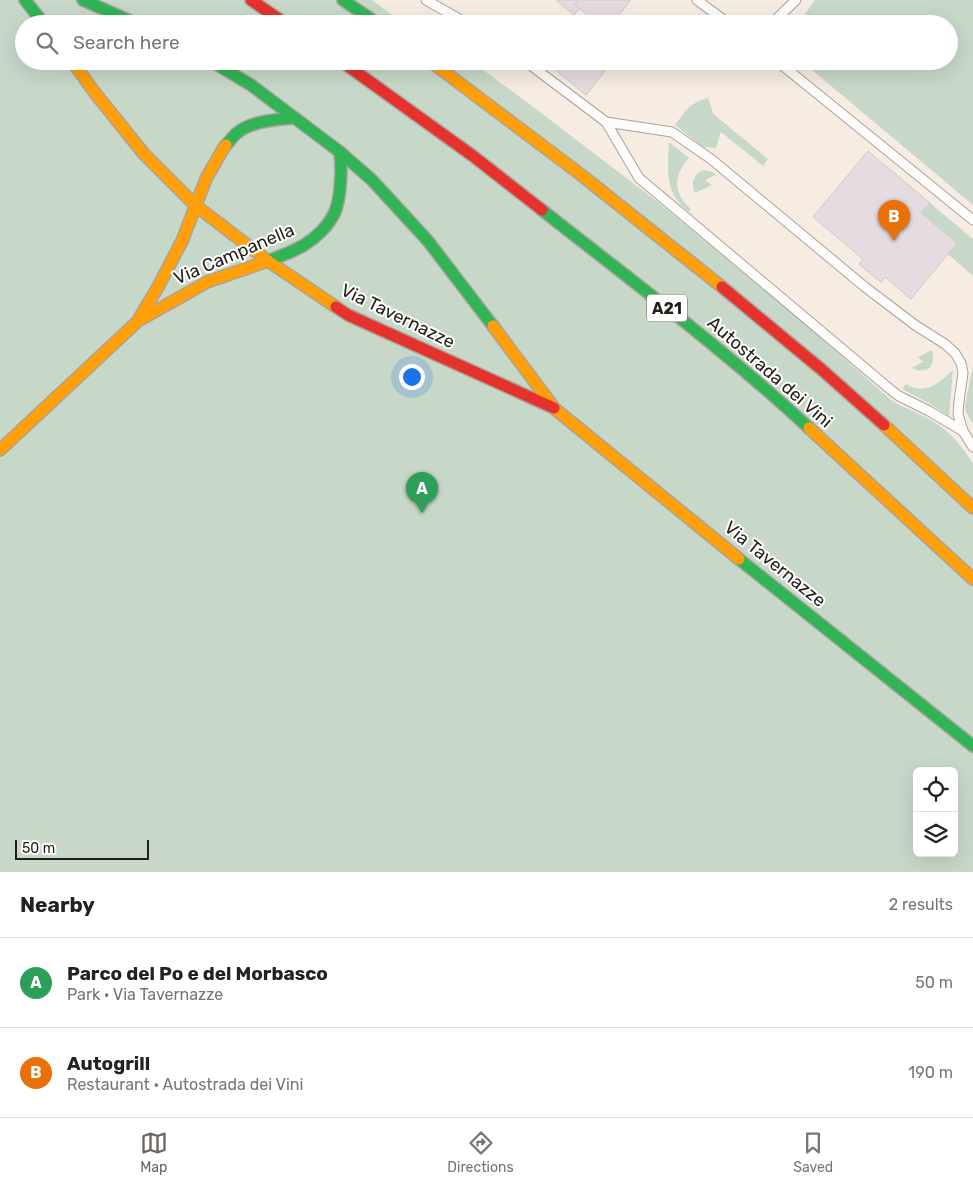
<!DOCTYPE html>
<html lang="en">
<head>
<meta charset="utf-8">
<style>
  body { margin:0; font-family:Rubik,sans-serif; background:#f2f2f2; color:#222 }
  .controls { position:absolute; right:15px; bottom:15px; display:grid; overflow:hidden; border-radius:8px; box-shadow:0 5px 20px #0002 }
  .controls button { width:45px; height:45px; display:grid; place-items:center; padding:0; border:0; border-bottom:1px solid #e0e0e0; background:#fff; color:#222; font:25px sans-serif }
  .scale { position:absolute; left:15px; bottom:12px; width:134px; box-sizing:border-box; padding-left:5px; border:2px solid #231e17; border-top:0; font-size:14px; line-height:18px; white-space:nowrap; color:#231e17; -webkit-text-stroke:4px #fff; paint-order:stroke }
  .you { position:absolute; left:411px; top:376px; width:18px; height:18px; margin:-12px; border:4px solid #fff; border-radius:50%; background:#1a73e8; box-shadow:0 0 0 8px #1a73e833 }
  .badge { display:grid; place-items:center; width:32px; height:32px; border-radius:50%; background:#6d665e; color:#fff; font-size:16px; font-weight:700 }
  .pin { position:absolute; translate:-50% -41px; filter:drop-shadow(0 1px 2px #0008) }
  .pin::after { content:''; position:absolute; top:26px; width:18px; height:15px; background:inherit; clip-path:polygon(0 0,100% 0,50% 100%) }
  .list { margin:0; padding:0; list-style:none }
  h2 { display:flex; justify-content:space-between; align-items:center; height:65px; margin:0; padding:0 20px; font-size:21px }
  h2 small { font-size:16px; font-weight:400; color:#767676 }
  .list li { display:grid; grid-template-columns:32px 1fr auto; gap:15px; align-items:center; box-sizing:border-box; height:90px; padding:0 20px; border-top:1px solid #e0e0e0 }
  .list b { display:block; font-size:19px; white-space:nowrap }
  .list p { margin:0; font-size:16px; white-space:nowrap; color:#767676 }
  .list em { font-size:16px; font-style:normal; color:#767676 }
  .icon { flex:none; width:28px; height:28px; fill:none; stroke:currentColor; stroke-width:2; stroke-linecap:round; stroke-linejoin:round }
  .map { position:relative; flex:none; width:973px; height:872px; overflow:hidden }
  .search { position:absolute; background:#fff; box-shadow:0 5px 20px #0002; left:15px; right:15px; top:15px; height:55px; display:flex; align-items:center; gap:12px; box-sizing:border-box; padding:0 18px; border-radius:28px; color:#767676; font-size:19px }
  .sheet { height:245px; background:#fff }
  nav { display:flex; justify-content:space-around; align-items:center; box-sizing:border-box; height:70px; border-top:1px solid #e0e0e0; background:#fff; font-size:14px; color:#767676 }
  nav a { display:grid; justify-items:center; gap:2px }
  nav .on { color:#6d665e }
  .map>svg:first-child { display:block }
  .green { fill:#c8d8c8; fill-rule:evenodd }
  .building { fill:#e5dce2; stroke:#d0c9c8 }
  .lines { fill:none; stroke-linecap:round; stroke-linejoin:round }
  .lane-casing { stroke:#aaa39a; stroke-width:11 }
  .fast-casing { stroke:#aaa39a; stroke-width:14 }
  .slow-casing { stroke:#aaa39a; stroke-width:14 }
  .jam-casing { stroke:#aaa39a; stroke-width:14 }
  .lane { stroke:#fefcfa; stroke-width:9 }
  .fast { stroke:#30b455; stroke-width:11 }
  .slow { stroke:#ff9f0a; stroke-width:11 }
  .jam { stroke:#e5322d; stroke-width:11 }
  .labels { text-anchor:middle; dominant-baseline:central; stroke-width:4; stroke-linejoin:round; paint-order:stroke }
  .shield { fill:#fff; stroke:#65625d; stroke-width:1 }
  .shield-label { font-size:16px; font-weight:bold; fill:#231e17 }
  .street-label { font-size:18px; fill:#231e17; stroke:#fff }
</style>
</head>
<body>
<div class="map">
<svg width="973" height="872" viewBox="0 0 973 872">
  <rect width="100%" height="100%" fill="#f6ece1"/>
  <g class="green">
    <path d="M 0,0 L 372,0 L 404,24 L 24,24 L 24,61 L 471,61 L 528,103 L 659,203 L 802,321 L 891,400 C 900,406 909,409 919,414 C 944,426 959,440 973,464 L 973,872 L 0,872 ZM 917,771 L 954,771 L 954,853 L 917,853 Z"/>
    <path d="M 815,0 L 973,0 L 973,205 L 805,64 L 808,61 L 949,61 L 949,24 L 790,24 L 805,14 Z"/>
    <path d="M 708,98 L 713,113 L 717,117 L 768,159 L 763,166 L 721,132 L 716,148 L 703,147 L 675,125 C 686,111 689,103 708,98 Z"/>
    <path d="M 669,142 L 689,158 C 673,176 673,193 691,209 L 689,212 C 664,193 668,170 669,142 Z"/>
    <path d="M 704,170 L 712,172 L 716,175 L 705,180 L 712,185 L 695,193 C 690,184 694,173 704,170 Z"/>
    <path d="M 930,203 L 973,239 L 973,276 L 948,254 L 957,243 L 921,213 Z"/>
    <path d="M 932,350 C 936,367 928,375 911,368 L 923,362 L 918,357 Z"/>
    <path d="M 973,366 L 973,424 L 966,412 L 965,405 Z"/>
    <path d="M 953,370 L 949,416 L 929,403 L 902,389 L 906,384 C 926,396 938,383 953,370 Z"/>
  </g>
  <g class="building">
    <path d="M 556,0 L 586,0 L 574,15 Z"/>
    <path d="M 579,0 L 631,0 L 612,24 L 579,24 L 586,14 L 575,5 Z"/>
    <path d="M 549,61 L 613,61 L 586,95 L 547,63 Z"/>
    <path d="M 868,151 L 930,203 L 921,213 L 957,243 L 911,299 L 885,277 L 881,282 L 873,276 L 859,264 L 863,259 L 813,217 Z"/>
  </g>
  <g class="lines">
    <g class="lane-casing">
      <g id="lane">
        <path d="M 426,0 L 468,24"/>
        <path d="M 697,0 L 729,24"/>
        <path d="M 771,24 L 796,0"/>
        <path d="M 525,61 L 606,122 L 672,132 L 711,159 L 865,287 L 915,325 L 945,344 L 955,353 L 961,363 L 963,373 L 959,401 L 958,414 L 963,431 L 973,447"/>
        <path d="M 777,61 L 973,220"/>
        <path d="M 606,122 L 639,178 L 891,390 L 899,396 L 929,411 L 963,431"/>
      </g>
    </g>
    <g class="fast-casing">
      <g id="fast">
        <path d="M 25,0 L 44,24"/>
        <path d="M 83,0 L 137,24"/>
        <path d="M 343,0 L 378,24"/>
        <path d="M 211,61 L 251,85 L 340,152 L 372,180 L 428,241 L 493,326"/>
        <path d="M 226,145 C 230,141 233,136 237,133 C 251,121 278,119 295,118"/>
        <path d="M 542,210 C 632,281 725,350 809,428"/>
        <path d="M 268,261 C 280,256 293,252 304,245 C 316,238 328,226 334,214 C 341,200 342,168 340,152"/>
        <path d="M 739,559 L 973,746"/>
      </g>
    </g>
    <g class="slow-casing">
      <g id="slow">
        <path d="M 72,61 L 95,93 L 144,154 L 195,205 L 268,261 L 336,307"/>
        <path d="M 430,61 L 580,174 L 722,287"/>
        <path d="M 140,317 L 158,287 L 182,241 L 206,179 L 223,149 L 226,145"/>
        <path d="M 493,326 L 555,409 L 739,559"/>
        <path d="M 884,425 L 973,508"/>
        <path d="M 809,428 L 973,579"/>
        <path d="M 0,450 L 138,321 L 207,282 L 268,261"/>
      </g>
    </g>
    <g class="jam-casing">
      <g id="jam">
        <path d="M 251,0 L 286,24"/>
        <path d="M 341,61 L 473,156 L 542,210"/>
        <path d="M 722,287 L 821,369 L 884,425"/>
        <path d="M 336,307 L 348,315 L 554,408"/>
      </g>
    </g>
    <use href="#lane" class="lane"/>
    <use href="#fast" class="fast"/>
    <use href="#slow" class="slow"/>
    <use href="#jam" class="jam"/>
  </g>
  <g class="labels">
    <rect class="shield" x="647" y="294.5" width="40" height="27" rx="4"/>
    <g class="shield-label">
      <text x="667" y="308">A21</text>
    </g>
    <g class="street-label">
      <text transform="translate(234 254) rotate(-23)">Via Campanella</text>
      <text transform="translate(398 316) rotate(26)">Via Tavernazze</text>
      <text transform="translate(770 372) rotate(41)">Autostrada dei Vini</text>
      <text transform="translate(775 564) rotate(39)">Via Tavernazze</text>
    </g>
  </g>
</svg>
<div class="controls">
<button><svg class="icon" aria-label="locate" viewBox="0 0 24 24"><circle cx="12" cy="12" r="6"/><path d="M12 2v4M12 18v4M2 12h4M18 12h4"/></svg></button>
<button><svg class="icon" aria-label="layers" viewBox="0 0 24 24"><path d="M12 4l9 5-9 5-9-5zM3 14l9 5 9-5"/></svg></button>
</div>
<div class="scale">50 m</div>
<div class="you"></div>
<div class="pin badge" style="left:422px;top:513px;background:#2e9e5b">A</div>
<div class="pin badge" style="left:894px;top:241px;background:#e8710a">B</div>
<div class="search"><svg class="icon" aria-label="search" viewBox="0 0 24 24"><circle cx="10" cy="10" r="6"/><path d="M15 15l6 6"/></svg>Search here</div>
</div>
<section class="sheet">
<h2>Nearby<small>2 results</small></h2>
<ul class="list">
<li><span class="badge" style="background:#2e9e5b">A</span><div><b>Parco del Po e del Morbasco</b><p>Park · Via Tavernazze</p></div><em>50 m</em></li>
<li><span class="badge" style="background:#e8710a">B</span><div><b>Autogrill</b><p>Restaurant · Autostrada dei Vini</p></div><em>190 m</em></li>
</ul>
</section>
<nav>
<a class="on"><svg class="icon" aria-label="map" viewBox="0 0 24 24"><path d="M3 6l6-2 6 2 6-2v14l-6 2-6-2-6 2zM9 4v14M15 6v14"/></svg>Map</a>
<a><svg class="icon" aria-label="directions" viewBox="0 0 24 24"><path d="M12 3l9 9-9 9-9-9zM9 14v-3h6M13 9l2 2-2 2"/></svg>Directions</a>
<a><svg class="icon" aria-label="saved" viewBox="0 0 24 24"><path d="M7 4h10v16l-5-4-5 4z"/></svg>Saved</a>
</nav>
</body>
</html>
